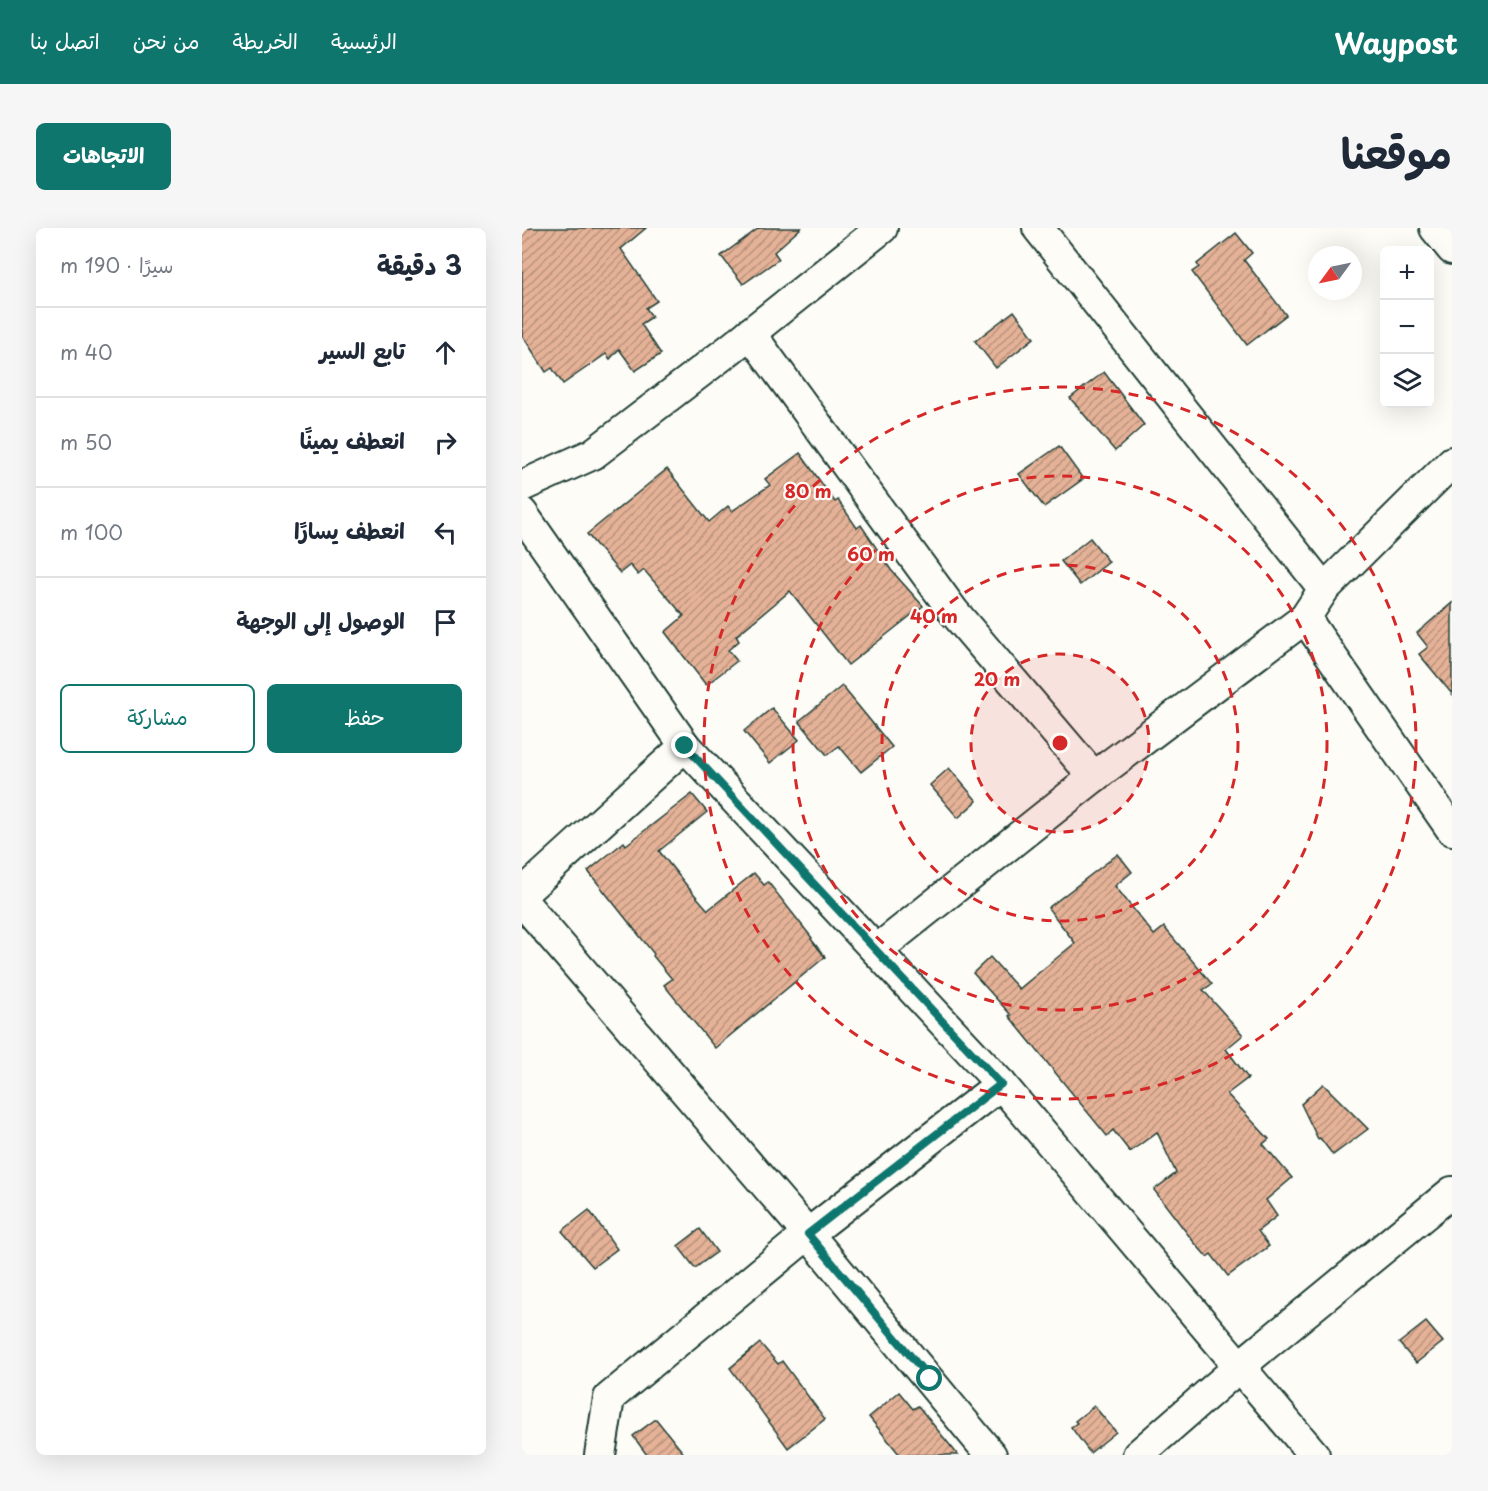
<!DOCTYPE html>
<html lang="ar">
<head>
<meta charset="utf-8">
<style>
  body { margin:0; font-family:"Playpen Sans","Playpen Sans Arabic",sans-serif; background:#f6f6f7; color:#1f2937; direction:rtl }
  .controls { position:absolute; right:18px; top:18px; display:grid; overflow:hidden; border-radius:9px; box-shadow:0 6px 24px #0002 }
  .controls button { width:54px; height:54px; display:grid; place-items:center; padding:0; border:0; border-bottom:2px solid #e0e1e3; background:#fff; color:#1f2937; font:30px sans-serif }
  .compass { position:absolute; left:786px; top:18px; width:54px; height:54px; border-radius:50%; background:#fff; box-shadow:0 6px 24px #0002; rotate:237deg }
  .stop { position:absolute; width:18px; height:18px; margin:-14px; border:4px solid #0f766e; border-radius:50%; background:#fff }
  .stop.end { background:#0f766e; border-color:#fff; box-shadow:0 2px 6px #0008 }
  .list { margin:0; padding:0; list-style:none }
  h2 { display:flex; justify-content:space-between; align-items:center; height:78px; margin:0; padding:0 24px; font-size:26px }
  h2 small { font-size:20px; font-weight:400; color:#747a83 }
  .list li { display:grid; grid-template-columns:39px 1fr auto; gap:18px; align-items:center; box-sizing:border-box; height:90px; padding:0 24px; border-top:2px solid #e0e1e3 }
  .list b { display:block; font-size:22px; white-space:nowrap }
  .list em { font-size:20px; font-style:normal; color:#747a83 }
  .actions { display:flex; gap:12px; padding:18px 24px }
  .actions a { flex:1; padding:14px 0; border:2px solid #0f766e; border-radius:9px; text-align:center; font-size:21px; color:#0f766e }
  .actions .main { background:#0f766e; color:#fff }
  .icon { flex:none; width:33px; height:33px; fill:none; stroke:currentColor; stroke-width:2; stroke-linecap:round; stroke-linejoin:round }
  .map { position:relative; flex:none; width:930px; height:1227px; overflow:hidden; direction:ltr; border-radius:9px }
  header { display:flex; align-items:center; gap:36px; box-sizing:border-box; height:84px; padding:0 30px; background:#0f766e; color:#fff }
  header strong { font-size:28px }
  nav { display:flex; gap:33px; margin-inline-start:auto; font-size:21px }
  .intro { display:flex; align-items:center; justify-content:space-between; box-sizing:border-box; height:144px; padding:0 36px }
  h1 { margin:0; font-size:42px }
  .button { padding:15px 27px; border-radius:9px; background:#0f766e; color:#fff; font-size:21px; font-weight:700 }
  main { display:flex; gap:36px; padding:0 36px }
  aside { flex:1; background:#fff; border-radius:9px; box-shadow:0 6px 24px #0002 }
  .map>svg:first-child { display:block }
  .building { fill:url(#building-hatch); stroke:#1f3d34; stroke-width:1.5 }
  .lines { fill:none; stroke-linecap:round; stroke-linejoin:round }
  .minor-casing { stroke:#1f3d34; stroke-width:34 }
  .minor { stroke:#fdfcf7; stroke-width:30 }
  .route { stroke:#0f766e; stroke-width:8 }
  .ring { fill:none; stroke:#d62828; stroke-width:3; stroke-dasharray:10 8 }
  .centre { fill:#d62828; stroke:#fdfcf7; stroke-width:3 }
  .ring-label { font-size:18px; text-anchor:middle; font-weight:bold; fill:#d62828; stroke:#fdfcf7; stroke-width:4.5; stroke-linejoin:round; paint-order:stroke }
</style>
</head>
<body>
<header>
<strong>Waypost</strong>
<nav><a>الرئيسية</a><a>الخريطة</a><a>من نحن</a><a>اتصل بنا</a></nav>
</header>
<div class="intro"><h1>موقعنا</h1><a class="button">الاتجاهات</a></div>
<main>
<div class="map">
<svg width="930" height="1227" viewBox="0 0 930 1227">
  <defs>
    <pattern id="building-hatch" width="6" height="6" patternUnits="userSpaceOnUse" patternTransform="scale(1.5)"><rect width="6" height="6" fill="#e5b297"/><path d="M-1 1l2-2M0 6l6-6M5 7l2-2" fill="none" stroke="#b9927c"/></pattern>
  </defs>
  <rect width="100%" height="100%" fill="#fdfcf7"/>
  <filter id="ink" filterUnits="userSpaceOnUse"><feTurbulence type="fractalNoise" baseFrequency=".0167" numOctaves="2"/><feDisplacementMap in="SourceGraphic" scale="12" xChannelSelector="R" yChannelSelector="G"/><feConvolveMatrix kernelMatrix="1 2 1 2 8 2 1 2 1" color-interpolation-filters="sRGB"/></filter>
  <g filter="url(#ink)">
    <g class="building">
      <path d="M 0,0 L 124,0 L 99,21 L 135,73 L 124,80 L 130,89 L 119,96 L 139,126 L 113,143 L 97,121 L 88,131 L 84,126 L 41,156 L 30,140 L 24,144 L 0,107 Z"/>
      <path d="M 237,0 L 279,0 L 252,24 L 257,31 L 221,56 L 199,28 Z"/>
      <path d="M 714,5 L 730,25 L 722,32 L 764,87 L 725,117 L 670,44 L 677,39 L 675,36 Z"/>
      <path d="M 492,83 L 512,110 L 474,140 L 453,113 Z"/>
      <path d="M 582,144 L 622,197 L 593,223 L 548,170 Z"/>
      <path d="M 537,218 L 561,251 L 522,279 L 497,246 Z"/>
      <path d="M 278,225 L 313,274 L 316,272 L 335,300 L 339,297 L 369,342 L 401,378 L 326,437 L 268,363 L 214,408 L 217,413 L 206,422 L 215,433 L 184,457 L 143,404 L 162,388 L 122,342 L 116,347 L 108,337 L 98,345 L 65,306 L 145,241 L 187,294 L 206,278 L 210,283 L 248,257 L 243,251 Z"/>
      <path d="M 568,310 L 587,334 L 558,357 L 539,333 Z"/>
      <path d="M 930,375 L 930,466 L 897,426 L 906,419 L 895,405 Z"/>
      <path d="M 320,458 L 370,519 L 339,544 L 317,518 L 305,527 L 277,493 Z"/>
      <path d="M 250,480 L 277,512 L 248,535 L 222,503 Z"/>
      <path d="M 427,540 L 455,573 L 436,590 L 408,557 Z"/>
      <path d="M 170,566 L 185,584 L 137,623 L 166,659 L 186,682 L 232,645 L 242,657 L 246,654 L 290,710 L 289,711 L 303,729 L 193,820 L 142,757 L 150,751 L 131,728 L 132,726 L 66,643 L 102,614 L 104,617 Z"/>
      <path d="M 596,626 L 610,644 L 593,658 L 632,707 L 642,699 L 690,756 L 681,762 L 721,807 L 704,821 L 726,850 L 705,866 L 747,911 L 741,916 L 770,950 L 744,972 L 755,988 L 736,1003 L 747,1018 L 706,1048 L 689,1026 L 685,1029 L 671,1013 L 632,962 L 654,945 L 635,904 L 608,924 L 591,902 L 585,908 L 487,788 L 489,787 L 451,745 L 468,729 L 497,761 L 553,715 L 526,680 Z"/>
      <path d="M 801,856 L 846,901 L 811,927 L 798,910 L 796,911 L 779,876 Z"/>
      <path d="M 67,982 L 95,1021 L 71,1039 L 40,1003 Z"/>
      <path d="M 178,1001 L 195,1024 L 173,1040 L 156,1018 Z"/>
      <path d="M 904,1094 L 921,1114 L 894,1135 L 877,1115 Z"/>
      <path d="M 238,1115 L 256,1136 L 260,1133 L 303,1191 L 266,1220 L 208,1140 Z"/>
      <path d="M 377,1164 L 391,1181 L 396,1178 L 436,1227 L 378,1227 L 347,1189 Z"/>
      <path d="M 572,1178 L 594,1204 L 568,1225 L 549,1199 L 555,1195 L 553,1193 Z"/>
      <path d="M 134,1191 L 163,1227 L 125,1227 L 111,1208 Z"/>
    </g>
    <g class="lines">
      <g class="minor-casing">
        <g id="minor">
          <path d="M 516,0 L 802,361"/>
          <path d="M 913,0 L 930,21"/>
          <path d="M 228,105 L 432,384 L 572,549"/>
          <path d="M 0,258 L 71,226 L 207,122 L 360,0"/>
          <path d="M 0,285 L 163,518 L 479,856 L 792,1227"/>
          <path d="M 783,390 L 930,602"/>
          <path d="M 0,666 L 163,518"/>
          <path d="M 0,673 L 286,1006 L 469,1227"/>
          <path d="M 355,722 L 572,549 L 783,390 L 802,361 L 930,234"/>
          <path d="M 78,1227 L 87,1170 L 286,1006 L 479,856"/>
          <path d="M 616,1227 L 718,1138 L 930,964"/>
        </g>
      </g>
      <use href="#minor" class="minor"/>
    </g>
  </g>
  <g class="lines" filter="url(#ink)">
    <path class="route" d="M 163,518 L 479,856 L 286,1006 L 408,1151"/>
  </g>
  <circle cx="538" cy="515" r="89" fill="#d62828" fill-opacity=".12"/>
  <g class="ring">
    <circle cx="538" cy="515" r="89"/>
    <circle cx="538" cy="515" r="178"/>
    <circle cx="538" cy="515" r="267"/>
    <circle cx="538" cy="515" r="356"/>
  </g>
  <circle cx="538" cy="515" r="9" class="centre"/>
  <g class="ring-label">
    <text x="286" y="270">80 m</text>
    <text x="349" y="333">60 m</text>
    <text x="412" y="395">40 m</text>
    <text x="475" y="458">20 m</text>
  </g>
</svg>
<div class="controls">
<button>+</button>
<button>−</button>
<button><svg class="icon" aria-label="layers" viewBox="0 0 24 24"><path d="M12 4l9 5-9 5-9-5zM3 14l9 5 9-5"/></svg></button>
</div>
<svg class="compass" viewBox="-18 -18 36 36"><path d="M0-13l5 13h-10z" fill="#e53935"/><path d="M0 13l5-13h-10z" fill="#747a83"/></svg>
<div class="stop" style="left:408px;top:1151px"></div>
<div class="stop end" style="left:163px;top:518px"></div>
</div>
<aside>
<h2>3 دقيقة<small>سيرًا · 190 m</small></h2>
<ul class="list">
<li><svg class="icon" aria-label="ahead" viewBox="0 0 24 24"><path d="M12 20V5M6 11l6-6 6 6"/></svg><div><b>تابع السير</b></div><em>40 m</em></li>
<li><svg class="icon" aria-label="right" viewBox="0 0 24 24"><path d="M7 20v-9h11M14 6l5 5-5 5"/></svg><div><b>انعطف يمينًا</b></div><em>50 m</em></li>
<li><svg class="icon" aria-label="left" viewBox="0 0 24 24"><path d="M17 20v-9H6M10 6l-5 5 5 5"/></svg><div><b>انعطف يسارًا</b></div><em>100 m</em></li>
<li><svg class="icon" aria-label="arrive" viewBox="0 0 24 24"><path d="M6 21V4h12l-3 4 3 4H6"/></svg><div><b>الوصول إلى الوجهة</b></div></li>
</ul>
<div class="actions"><a class="main">حفظ</a><a>مشاركة</a></div>
</aside>
</main>
</body>
</html>
